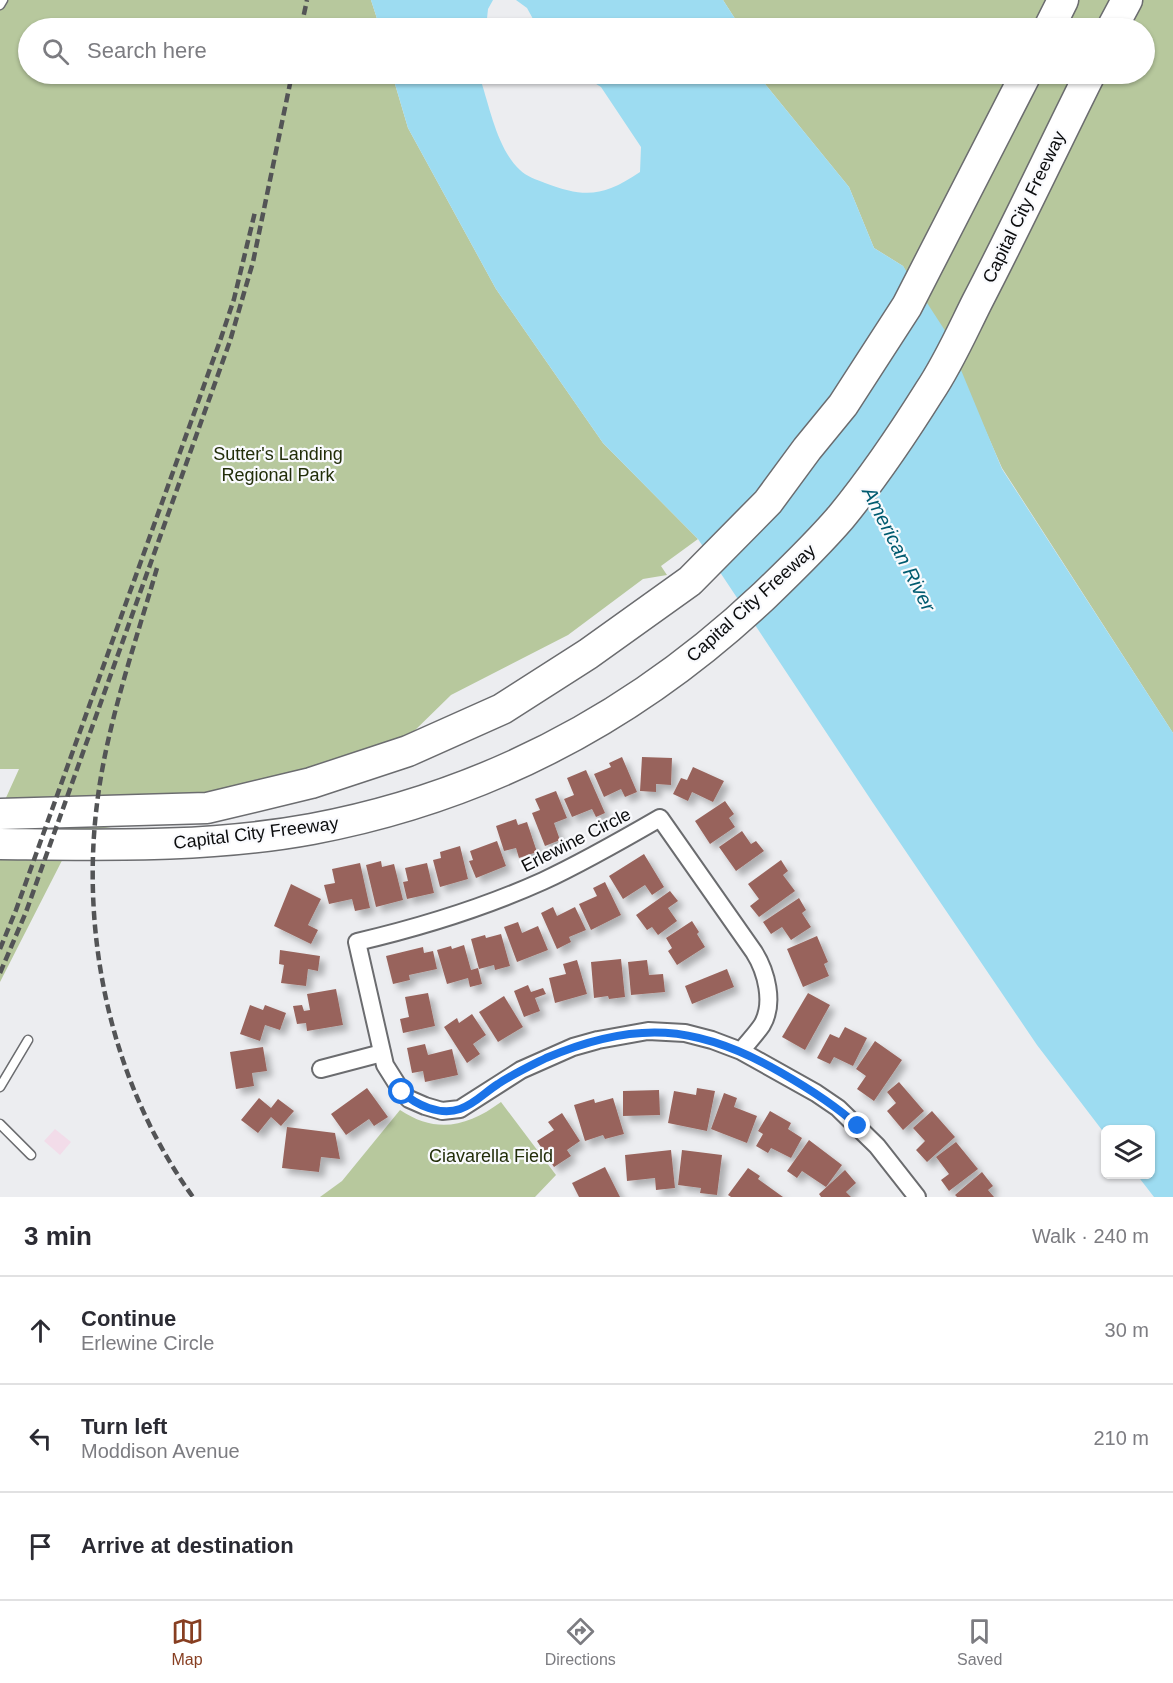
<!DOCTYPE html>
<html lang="en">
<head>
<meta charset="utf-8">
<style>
  body { margin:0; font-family:Arial,sans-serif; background:#f7f7f7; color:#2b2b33 }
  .controls { position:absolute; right:18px; bottom:18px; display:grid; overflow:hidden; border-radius:9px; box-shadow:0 2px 4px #0004 }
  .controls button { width:54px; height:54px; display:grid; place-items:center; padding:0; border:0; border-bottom:2px solid #e1e1e2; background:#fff; color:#2b2b33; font:30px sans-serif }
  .stop { position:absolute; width:18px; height:18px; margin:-14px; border:4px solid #1a73e8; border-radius:50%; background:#fff }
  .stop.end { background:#1a73e8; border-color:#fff; box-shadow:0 2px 6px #0008 }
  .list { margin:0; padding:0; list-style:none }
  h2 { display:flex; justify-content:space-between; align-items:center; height:78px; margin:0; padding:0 24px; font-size:26px }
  h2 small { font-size:20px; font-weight:400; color:#7c7c81 }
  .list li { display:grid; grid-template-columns:39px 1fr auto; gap:18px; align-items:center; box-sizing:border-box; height:108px; padding:0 24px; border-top:2px solid #e1e1e2 }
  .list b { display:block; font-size:22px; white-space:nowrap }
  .list p { margin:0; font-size:20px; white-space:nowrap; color:#7c7c81 }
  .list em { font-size:20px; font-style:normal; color:#7c7c81 }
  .icon { flex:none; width:33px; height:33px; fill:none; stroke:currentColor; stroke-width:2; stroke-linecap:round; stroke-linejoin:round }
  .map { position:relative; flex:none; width:1173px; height:1197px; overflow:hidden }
  .search { position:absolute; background:#fff; box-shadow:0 2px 4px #0004; left:18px; right:18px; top:18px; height:66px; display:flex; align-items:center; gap:15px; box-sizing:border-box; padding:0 21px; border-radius:33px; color:#7c7c81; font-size:22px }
  .sheet { height:402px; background:#fff }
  nav { display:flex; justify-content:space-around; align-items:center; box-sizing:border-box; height:84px; border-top:2px solid #e1e1e2; background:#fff; font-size:16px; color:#7c7c81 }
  nav a { display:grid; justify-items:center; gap:3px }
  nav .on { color:#873e21 }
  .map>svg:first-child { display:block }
  .industrial { fill:#f2dce9 }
  .green { fill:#b7c89d }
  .water { fill:#9ddcf1 }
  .building { fill:#98645c; filter:url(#shadow) }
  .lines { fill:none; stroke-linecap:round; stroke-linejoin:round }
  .service-casing { stroke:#6b6c6f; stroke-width:11 }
  .minor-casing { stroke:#6b6c6f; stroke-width:20 }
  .motorway-casing { stroke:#6b6c6f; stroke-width:33 }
  .service { stroke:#fff; stroke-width:8 }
  .minor { stroke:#fff; stroke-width:16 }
  .motorway { stroke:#fff; stroke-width:30 }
  .rail { stroke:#535456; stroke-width:4.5; stroke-dasharray:9 4.5; stroke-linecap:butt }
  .route { stroke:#1a73e8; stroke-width:8 }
  .labels { text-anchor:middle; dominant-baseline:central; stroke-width:4.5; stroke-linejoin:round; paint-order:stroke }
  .street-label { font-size:18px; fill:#0b0c0d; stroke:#f9fafd }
  .park-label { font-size:18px; fill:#222e09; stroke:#f9fafd }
  .water-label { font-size:20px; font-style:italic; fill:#005b70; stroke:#f9fafd }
</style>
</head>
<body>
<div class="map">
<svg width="1173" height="1197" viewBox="0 0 1173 1197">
  <defs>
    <filter id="shadow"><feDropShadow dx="5.5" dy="5.5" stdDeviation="3" flood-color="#0004"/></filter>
  </defs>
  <rect width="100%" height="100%" fill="#ecedf0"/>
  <path class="industrial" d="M 55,1129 L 71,1142 L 60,1155 L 44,1141 Z"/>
  <g class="green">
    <path d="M 0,0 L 371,0 L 380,28 L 28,28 L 28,74 L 392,74 L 408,128 L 496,289 L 603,443 L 698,539 L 661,566 L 667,575 L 643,579 L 568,635 L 451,695 L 360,784 L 76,833 L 0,982 L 0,811 L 19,769 L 0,769 Z"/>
    <path d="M 723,0 L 1173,0 L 1173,733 L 1002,468 L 973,402 L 903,266 L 874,248 L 849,187 L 757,74 L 1144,74 L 1144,28 L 741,28 Z"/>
    <path d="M 501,1102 L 556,1175 L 535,1197 L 320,1197 L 342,1181 L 400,1110 C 436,1134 467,1127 501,1102 Z"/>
  </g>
  <g class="water">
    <path d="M 371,0 L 493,0 L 488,9 L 486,28 L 380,28 Z"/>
    <path d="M 516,0 L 723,0 L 741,28 L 538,28 L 527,8 Z"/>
    <path d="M 392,74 L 484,74 L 481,81 C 490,109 498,150 520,170 C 526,176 537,180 545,183 C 585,198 603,197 640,172 L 641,147 L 601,87 L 580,74 L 757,74 L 849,187 L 874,248 L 903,266 L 944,329 L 1002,469 L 1173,733 L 1173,1197 L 1154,1197 L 1137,1175 L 1150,1174 L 1150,1130 L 1106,1130 L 1105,1134 L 1037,1045 L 873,803 L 698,539 L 603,443 L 496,289 L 408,128 Z"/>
  </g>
  <g class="building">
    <path d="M 622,757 L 637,792 L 625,797 L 621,789 L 604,797 L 594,774 L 611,767 L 609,763 Z"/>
    <path d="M 642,757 L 672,758 L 671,785 L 656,784 L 656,792 L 640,791 Z"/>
    <path d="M 693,767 L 724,781 L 713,802 L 692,792 L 688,801 L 673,794 L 681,778 L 687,780 Z"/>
    <path d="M 586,770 L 605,813 L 596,817 L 592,809 L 572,817 L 564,799 L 574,795 L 567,778 Z"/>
    <path d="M 556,791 L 567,818 L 554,823 L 560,840 L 545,846 L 532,813 L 540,810 L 535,799 Z"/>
    <path d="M 725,801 L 734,814 L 729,818 L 735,827 L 710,844 L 695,821 Z"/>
    <path d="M 516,819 L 518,825 L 527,822 L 537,852 L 519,858 L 516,848 L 504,851 L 496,826 Z"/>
    <path d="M 742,831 L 751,844 L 756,841 L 764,851 L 736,871 L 719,847 Z"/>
    <path d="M 497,841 L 506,866 L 476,878 L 469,861 L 473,860 L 470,851 Z"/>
    <path d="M 460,846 L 468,879 L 440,887 L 433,860 L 441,858 L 440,852 Z"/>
    <path d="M 644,854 L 664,887 L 652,895 L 645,885 L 623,899 L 609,876 Z"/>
    <path d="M 781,860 L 788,871 L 783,875 L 795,891 L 759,917 L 750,906 L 759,899 L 748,884 Z"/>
    <path d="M 381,861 L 382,867 L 394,864 L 403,900 L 376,907 L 366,865 Z"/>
    <path d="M 360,863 L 370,908 L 355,911 L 352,899 L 329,904 L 324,885 L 335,883 L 332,869 Z"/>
    <path d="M 427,863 L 434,893 L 407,899 L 403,882 L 408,881 L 405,868 Z"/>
    <path d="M 605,882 L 621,915 L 591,930 L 579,904 L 597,896 L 593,888 Z"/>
    <path d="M 291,884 L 321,899 L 308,925 L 318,930 L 311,944 L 274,926 Z"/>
    <path d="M 670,891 L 678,901 L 668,908 L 677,921 L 658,935 L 652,927 L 647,930 L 636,915 Z"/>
    <path d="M 799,898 L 806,910 L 802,913 L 811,927 L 791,940 L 782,927 L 771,934 L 763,922 Z"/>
    <path d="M 553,907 L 557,916 L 575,907 L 586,930 L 569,937 L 571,942 L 557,949 L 541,913 Z"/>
    <path d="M 692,921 L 699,932 L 697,934 L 705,947 L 677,965 L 668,951 L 672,948 L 666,938 Z"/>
    <path d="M 518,922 L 522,933 L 538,926 L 548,950 L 517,962 L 504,927 Z"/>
    <path d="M 501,934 L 510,966 L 495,970 L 494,965 L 479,969 L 471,939 L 485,935 L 486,938 Z"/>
    <path d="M 817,936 L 828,962 L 824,964 L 829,976 L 803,987 L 787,949 Z"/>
    <path d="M 464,945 L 471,970 L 478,968 L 482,984 L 470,987 L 468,978 L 447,984 L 437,950 L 451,946 L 452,949 Z"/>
    <path d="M 423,947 L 424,953 L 433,951 L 437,969 L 409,975 L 410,980 L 393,984 L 386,956 Z"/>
    <path d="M 280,950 L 320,956 L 318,971 L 308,969 L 306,986 L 281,983 L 284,965 L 279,964 Z"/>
    <path d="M 621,959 L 625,997 L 609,999 L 608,996 L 594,998 L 591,962 Z"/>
    <path d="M 577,960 L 587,994 L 555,1003 L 549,978 L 566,974 L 563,964 Z"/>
    <path d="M 647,960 L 649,975 L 663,974 L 665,992 L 631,995 L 628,962 Z"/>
    <path d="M 727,969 L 734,987 L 692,1004 L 685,986 Z"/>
    <path d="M 528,985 L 531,992 L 543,988 L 546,994 L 535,998 L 540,1011 L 524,1017 L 514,991 Z"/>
    <path d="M 336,989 L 343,1025 L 307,1031 L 306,1023 L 297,1024 L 293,1006 L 302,1005 L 304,1011 L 310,1010 L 307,994 Z"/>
    <path d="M 428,993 L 435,1026 L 403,1033 L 400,1019 L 409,1017 L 405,997 Z"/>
    <path d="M 808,993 L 830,1005 L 805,1050 L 782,1037 Z"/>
    <path d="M 504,996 L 523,1027 L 498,1042 L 479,1012 Z"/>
    <path d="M 250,1005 L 263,1010 L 265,1005 L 286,1013 L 280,1030 L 265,1025 L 260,1041 L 240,1034 Z"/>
    <path d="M 472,1014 L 486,1035 L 473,1044 L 480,1054 L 467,1063 L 444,1027 L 457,1018 L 459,1023 Z"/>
    <path d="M 845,1027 L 867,1038 L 853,1066 L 834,1057 L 830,1064 L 817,1058 L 830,1034 L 839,1038 Z"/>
    <path d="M 875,1041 L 902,1060 L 874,1101 L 857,1089 L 866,1076 L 856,1069 Z"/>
    <path d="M 425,1044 L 428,1055 L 452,1049 L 458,1075 L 425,1082 L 423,1071 L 412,1073 L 407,1048 Z"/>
    <path d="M 263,1047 L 267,1071 L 252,1073 L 254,1086 L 236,1089 L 230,1052 Z"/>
    <path d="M 899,1082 L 924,1111 L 903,1130 L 887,1111 L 896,1103 L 887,1092 Z"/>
    <path d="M 367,1088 L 388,1117 L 374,1126 L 369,1119 L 346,1135 L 331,1114 Z"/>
    <path d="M 697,1088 L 715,1091 L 707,1131 L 668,1123 L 674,1091 L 696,1095 Z"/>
    <path d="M 659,1090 L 660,1115 L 623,1116 L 623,1091 Z"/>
    <path d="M 724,1093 L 737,1098 L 734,1107 L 757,1116 L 747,1143 L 711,1129 Z"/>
    <path d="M 259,1098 L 271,1108 L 278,1099 L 294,1111 L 281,1126 L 271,1117 L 258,1133 L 241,1120 Z"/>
    <path d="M 613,1098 L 624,1134 L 605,1139 L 603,1135 L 585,1141 L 574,1105 L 594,1099 L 595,1103 Z"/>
    <path d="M 770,1111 L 791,1123 L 788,1129 L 802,1138 L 791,1158 L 771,1148 L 768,1153 L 756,1146 L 763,1134 L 758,1131 Z"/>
    <path d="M 932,1111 L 955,1137 L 927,1162 L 916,1150 L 925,1141 L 913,1128 Z"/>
    <path d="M 562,1113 L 580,1141 L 567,1150 L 571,1156 L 554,1167 L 537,1141 L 554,1130 L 548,1122 Z"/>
    <path d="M 287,1127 L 335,1133 L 340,1159 L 321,1157 L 319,1172 L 282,1168 Z"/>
    <path d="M 809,1140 L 842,1165 L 826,1187 L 802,1171 L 797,1178 L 787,1171 Z"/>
    <path d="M 956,1142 L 978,1169 L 949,1191 L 941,1180 L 949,1174 L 936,1157 Z"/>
    <path d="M 671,1150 L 675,1188 L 656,1190 L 655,1178 L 627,1181 L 625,1155 Z"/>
    <path d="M 682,1150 L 722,1155 L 717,1195 L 700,1193 L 701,1188 L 678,1185 Z"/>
    <path d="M 605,1167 L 620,1197 L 579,1197 L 572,1183 Z"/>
    <path d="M 748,1168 L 760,1176 L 758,1179 L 783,1197 L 731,1197 L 728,1195 Z"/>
    <path d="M 845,1170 L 856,1183 L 846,1192 L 851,1197 L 821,1197 L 819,1194 Z"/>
    <path d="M 982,1172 L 993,1186 L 988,1190 L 994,1197 L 957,1197 L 955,1195 Z"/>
  </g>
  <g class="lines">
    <g class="service-casing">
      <g id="service">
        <path d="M 0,5 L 3,0"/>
        <path d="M 0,1087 L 28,1040"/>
        <path d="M 0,1124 L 31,1155"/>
      </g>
    </g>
    <g class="minor-casing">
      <g id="minor">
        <path d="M 741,1051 C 748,1042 756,1034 762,1025 C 775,1003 766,971 754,952 L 660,818 C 622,840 584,862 543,881 C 483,908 421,927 357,942 L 385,1065 L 402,1092 L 409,1099 L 425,1106 L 442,1111 L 460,1109 L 521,1070 L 573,1047 L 598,1040 L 648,1031 L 685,1033 L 712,1040 L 741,1051 L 816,1093 L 838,1108 L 877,1146 L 917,1197"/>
        <path d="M 321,1069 L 382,1053"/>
      </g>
    </g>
    <g class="motorway-casing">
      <g id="motorway">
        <path d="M 1049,28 L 1063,0"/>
        <path d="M 1112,28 L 1127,0"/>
        <path d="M 0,814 L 207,808 L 311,783 L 408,751 L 502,709 L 588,654 L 690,581 L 768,502 L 807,449 L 843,405 L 907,306 L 1026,74"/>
        <path d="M 0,844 C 104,845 209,848 312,829 C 487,796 636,717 765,595 C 791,570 817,545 841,517 C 873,478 902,435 929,392 C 948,364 962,332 977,302 C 1016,227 1052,150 1090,74"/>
      </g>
    </g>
    <use href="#service" class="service"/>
    <use href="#minor" class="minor"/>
    <use href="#motorway" class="motorway"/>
    <g class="rail">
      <path d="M 301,28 L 307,0"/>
      <path d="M 157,568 C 136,641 108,721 98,796 C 79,934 111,1084 193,1197"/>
      <path d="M 0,949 L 16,910 L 221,338 L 234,299 L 255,212"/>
      <path d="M 0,973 L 26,912 L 230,341 L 253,262 L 292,74"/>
    </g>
  </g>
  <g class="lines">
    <path class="route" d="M 402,1092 C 416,1105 440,1116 460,1109 C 475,1104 485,1092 498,1084 C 513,1074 530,1066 546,1058 C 635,1020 697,1024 780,1072 C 808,1088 834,1104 858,1126"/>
  </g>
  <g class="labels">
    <g class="street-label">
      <text transform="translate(1024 207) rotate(-64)">Capital City Freeway</text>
      <text transform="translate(751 603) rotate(-42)">Capital City Freeway</text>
      <text transform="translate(256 833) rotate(-7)">Capital City Freeway</text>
      <text transform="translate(576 840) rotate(-27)">Erlewine Circle</text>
    </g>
    <g class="park-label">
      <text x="278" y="454">Sutter's Landing<tspan x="278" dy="21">Regional Park</tspan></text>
      <text x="491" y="1156">Ciavarella Field</text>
    </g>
    <g class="water-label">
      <text transform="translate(899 549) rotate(63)">American River</text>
    </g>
  </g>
</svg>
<div class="controls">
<button><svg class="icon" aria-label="layers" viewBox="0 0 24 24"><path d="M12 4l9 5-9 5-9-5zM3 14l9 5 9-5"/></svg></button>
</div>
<div class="stop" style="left:402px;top:1092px"></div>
<div class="stop end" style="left:858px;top:1126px"></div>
<div class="search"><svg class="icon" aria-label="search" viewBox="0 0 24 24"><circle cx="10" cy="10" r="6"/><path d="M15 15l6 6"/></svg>Search here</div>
</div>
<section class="sheet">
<h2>3 min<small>Walk · 240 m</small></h2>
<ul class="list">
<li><svg class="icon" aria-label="ahead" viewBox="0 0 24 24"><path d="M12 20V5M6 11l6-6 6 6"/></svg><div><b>Continue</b><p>Erlewine Circle</p></div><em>30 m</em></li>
<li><svg class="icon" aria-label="left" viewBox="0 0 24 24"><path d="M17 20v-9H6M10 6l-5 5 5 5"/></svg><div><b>Turn left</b><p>Moddison Avenue</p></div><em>210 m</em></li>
<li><svg class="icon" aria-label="arrive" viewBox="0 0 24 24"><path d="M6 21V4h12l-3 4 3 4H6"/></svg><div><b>Arrive at destination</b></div></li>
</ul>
</section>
<nav>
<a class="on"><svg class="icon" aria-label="map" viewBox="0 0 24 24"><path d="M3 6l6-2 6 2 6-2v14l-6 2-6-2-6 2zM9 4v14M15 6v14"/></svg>Map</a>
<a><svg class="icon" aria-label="directions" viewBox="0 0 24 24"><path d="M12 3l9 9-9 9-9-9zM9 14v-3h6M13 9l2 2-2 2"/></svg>Directions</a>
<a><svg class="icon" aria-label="saved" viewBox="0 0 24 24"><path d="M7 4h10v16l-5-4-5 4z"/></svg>Saved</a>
</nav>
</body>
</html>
